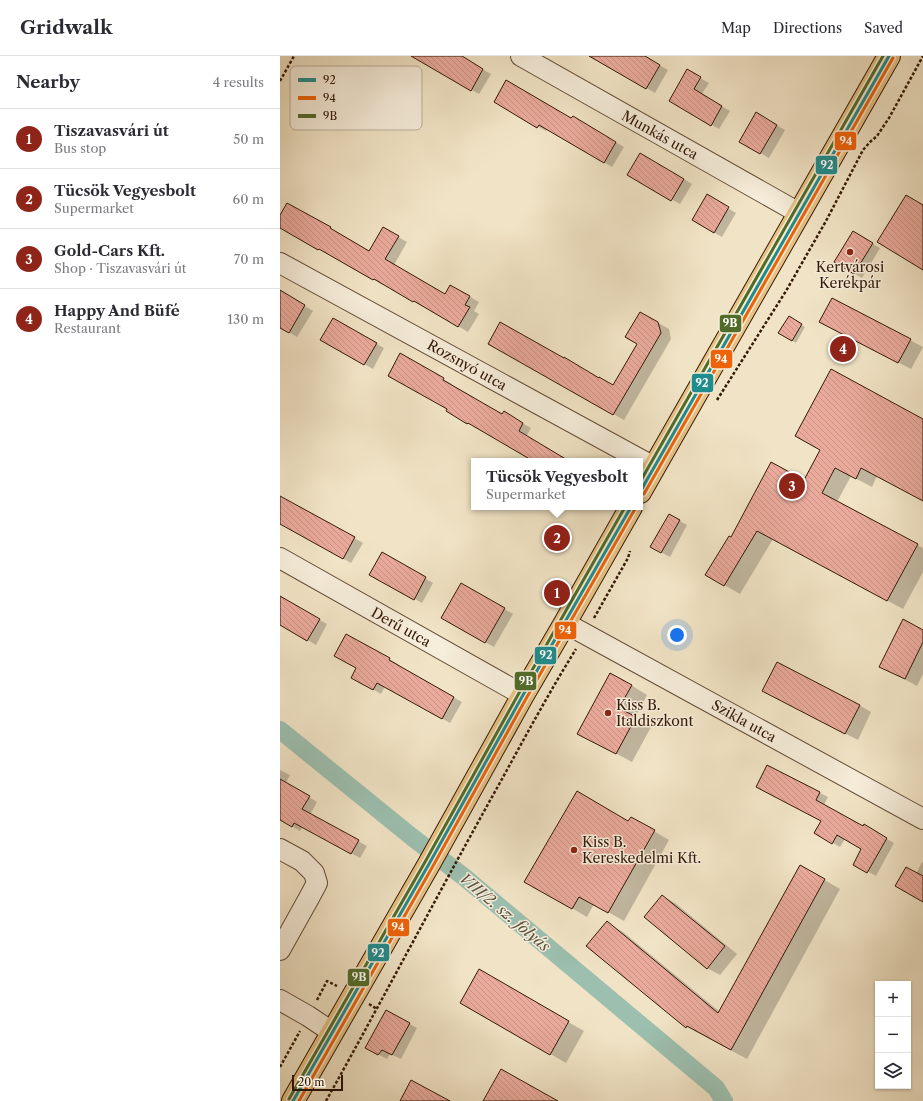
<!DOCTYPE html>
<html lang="en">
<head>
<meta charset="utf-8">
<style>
  body { margin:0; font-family:"Libre Caslon Text",serif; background:#f7f7f7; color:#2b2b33 }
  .controls { position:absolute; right:12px; bottom:12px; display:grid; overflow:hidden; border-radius:0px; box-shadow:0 1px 3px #0004 }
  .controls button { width:36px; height:36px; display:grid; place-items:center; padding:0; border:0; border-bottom:1px solid #e1e1e2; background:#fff; color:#2b2b33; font:20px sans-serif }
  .scale { position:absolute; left:12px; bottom:10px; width:51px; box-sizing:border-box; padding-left:4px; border:2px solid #341907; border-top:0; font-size:11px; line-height:14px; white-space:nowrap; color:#341907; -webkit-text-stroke:3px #f6edda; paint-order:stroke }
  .you { position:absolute; left:397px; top:579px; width:14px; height:14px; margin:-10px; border:3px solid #fff; border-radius:50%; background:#1a73e8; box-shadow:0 0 0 6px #1a73e833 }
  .badge { display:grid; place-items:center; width:26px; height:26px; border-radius:50%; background:#8f2418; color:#fff; font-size:13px; font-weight:700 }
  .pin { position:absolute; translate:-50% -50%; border:2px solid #fff; box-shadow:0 1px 4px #0006 }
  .popup { position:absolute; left:191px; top:402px; width:172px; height:52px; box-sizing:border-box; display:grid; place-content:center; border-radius:0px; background:#fff; filter:drop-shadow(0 1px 3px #0005); font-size:13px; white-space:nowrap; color:#7c7c81 }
  .popup b { font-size:15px; color:#2b2b33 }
  .popup::after { content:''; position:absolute; left:50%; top:100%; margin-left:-8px; border:8px solid transparent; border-top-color:#fff }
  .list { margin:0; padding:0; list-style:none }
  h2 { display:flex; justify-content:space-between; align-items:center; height:52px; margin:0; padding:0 16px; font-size:17px }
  h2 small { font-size:13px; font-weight:400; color:#7c7c81 }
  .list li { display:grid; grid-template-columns:26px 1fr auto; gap:12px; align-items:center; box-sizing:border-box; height:60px; padding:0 16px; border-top:1px solid #e1e1e2 }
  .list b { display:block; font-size:15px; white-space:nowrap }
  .list p { margin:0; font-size:13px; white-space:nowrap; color:#7c7c81 }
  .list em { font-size:13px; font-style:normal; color:#7c7c81 }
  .icon { flex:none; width:22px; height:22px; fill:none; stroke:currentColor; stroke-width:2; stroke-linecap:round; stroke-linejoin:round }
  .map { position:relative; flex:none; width:643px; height:1045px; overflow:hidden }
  header { display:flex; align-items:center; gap:24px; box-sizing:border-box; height:56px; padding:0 20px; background:#fff; border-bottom:1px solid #e1e1e2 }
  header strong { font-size:19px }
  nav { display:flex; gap:22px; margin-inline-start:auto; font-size:14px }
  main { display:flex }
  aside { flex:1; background:#fff }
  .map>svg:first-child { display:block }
  .shadow { fill:#0003 }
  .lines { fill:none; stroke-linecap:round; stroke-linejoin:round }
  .canal { stroke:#9cbfaf; stroke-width:18 }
  .building { fill:url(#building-back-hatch); stroke:#341907 }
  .minor-casing { stroke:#634c37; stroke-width:22 }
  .primary-casing { stroke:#341907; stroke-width:24 }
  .path { stroke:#341907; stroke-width:2.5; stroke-dasharray:3 2; stroke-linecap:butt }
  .minor { stroke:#f6edda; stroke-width:20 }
  .primary { stroke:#e8c283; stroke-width:22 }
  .bus-1-casing { stroke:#f6edda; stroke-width:6 }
  .bus-2-casing { stroke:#f6edda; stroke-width:6 }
  .bus-3-casing { stroke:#f6edda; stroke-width:6 }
  .bus-1 { stroke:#218c8c; stroke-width:3 }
  .bus-2 { stroke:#ef6308; stroke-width:3 }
  .bus-3 { stroke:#516c28; stroke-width:3 }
  .poi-dot { fill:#8f2418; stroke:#f6edda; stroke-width:1.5 }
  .labels { text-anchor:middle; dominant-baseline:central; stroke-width:3; stroke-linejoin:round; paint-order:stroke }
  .street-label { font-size:14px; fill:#341907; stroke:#f6edda }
  .poi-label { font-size:14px; fill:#341907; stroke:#f6edda; text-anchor:start }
  .water-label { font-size:15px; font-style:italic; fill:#585342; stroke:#f6edda }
  .key { fill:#f6edda; stroke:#bcad9b; stroke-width:1 }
  .key-label { font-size:11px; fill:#341907 }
  .line-badge { stroke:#f6edda; stroke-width:1.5 }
  .badge-label { font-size:11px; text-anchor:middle; font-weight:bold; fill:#fff }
</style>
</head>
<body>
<header>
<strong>Gridwalk</strong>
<nav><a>Map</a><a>Directions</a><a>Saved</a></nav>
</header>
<main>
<aside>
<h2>Nearby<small>4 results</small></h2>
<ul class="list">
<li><span class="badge">1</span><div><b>Tiszavasvári út</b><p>Bus stop</p></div><em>50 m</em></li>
<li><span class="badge">2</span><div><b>Tücsök Vegyesbolt</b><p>Supermarket</p></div><em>60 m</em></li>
<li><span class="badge">3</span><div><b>Gold-Cars Kft.</b><p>Shop · Tiszavasvári út</p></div><em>70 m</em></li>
<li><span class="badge">4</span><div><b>Happy And Büfé</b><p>Restaurant</p></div><em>130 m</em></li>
</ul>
</aside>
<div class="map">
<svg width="643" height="1045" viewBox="0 0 643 1045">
  <defs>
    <pattern id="building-back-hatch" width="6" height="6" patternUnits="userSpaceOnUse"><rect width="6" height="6" fill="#eaaa9c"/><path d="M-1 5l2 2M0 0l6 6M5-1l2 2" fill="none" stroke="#c99285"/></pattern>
  </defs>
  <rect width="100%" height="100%" fill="#f1e4c6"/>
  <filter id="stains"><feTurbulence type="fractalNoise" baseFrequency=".005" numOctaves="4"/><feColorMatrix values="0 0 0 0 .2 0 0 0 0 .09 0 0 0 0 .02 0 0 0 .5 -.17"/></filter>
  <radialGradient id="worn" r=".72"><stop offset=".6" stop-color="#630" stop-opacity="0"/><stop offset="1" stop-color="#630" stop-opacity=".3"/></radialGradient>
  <g class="shadow">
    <path d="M 133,0 L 179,0 L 211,18 L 199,38 Z"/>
    <path d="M 328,0 L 363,0 L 388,14 L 375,37 L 324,7 Z"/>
    <path d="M 408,15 L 429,27 L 421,39 L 450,55 L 439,73 L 390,45 Z"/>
    <path d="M 215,46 L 292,63 L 293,61 L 344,91 L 332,111 L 267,73 L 266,75 Z"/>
    <path d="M 477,58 L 505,74 L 489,102 L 460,85 Z"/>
    <path d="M 361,98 L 412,128 L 400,148 L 349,119 Z"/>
    <path d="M 427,140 L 456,157 L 442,181 L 413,164 Z"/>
    <path d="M 7,148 L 60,178 L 59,179 L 90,196 L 104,173 L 127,186 L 114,209 L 166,239 L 171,230 L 199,246 L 194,255 L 199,258 L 188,276 L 144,250 L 143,251 L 103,228 L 103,229 L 49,197 L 0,171 L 0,161 Z"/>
    <path d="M 574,177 L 600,192 L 582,222 L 556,206 Z"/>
    <path d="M 0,235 L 33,255 L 17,281 L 0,271 Z"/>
    <path d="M 552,243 L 643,291 L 631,313 L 553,272 Z"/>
    <path d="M 361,257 L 389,273 L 391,283 L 344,364 L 209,288 L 319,323 L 334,330 L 358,288 Z"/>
    <path d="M 509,261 L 525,271 L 516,287 L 500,277 Z"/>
    <path d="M 53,263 L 104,292 L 93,313 L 42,284 Z"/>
    <path d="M 120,299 L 172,328 L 171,329 L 222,359 L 224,357 L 251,372 L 246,381 L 287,405 L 251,405 L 252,403 L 197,371 L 196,372 L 167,355 L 168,353 Z"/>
    <path d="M 643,364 L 643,445 L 597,420 L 592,431 L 571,420 L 557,446 L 643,492 L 643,516 L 623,553 L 493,483 L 460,538 L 427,519 L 451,482 L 524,425 Z"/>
    <path d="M 0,441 L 83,487 L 71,507 L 0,468 Z"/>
    <path d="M 389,459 L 407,469 L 390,501 L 371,491 Z"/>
    <path d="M 102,498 L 153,527 L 142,547 L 91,518 Z"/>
    <path d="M 181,528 L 233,558 L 214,591 L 162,562 Z"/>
    <path d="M 0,542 L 47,568 L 36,589 L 0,568 Z"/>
    <path d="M 643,575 L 643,618 L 637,630 L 600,610 Z"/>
    <path d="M 67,579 L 118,608 L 117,610 L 182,646 L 170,667 L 105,630 L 101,638 L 72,621 L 77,612 Z"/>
    <path d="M 351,629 L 367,639 L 355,662 L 371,671 L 352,706 L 315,686 Z"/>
    <path d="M 496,642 L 579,649 L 591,656 L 578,684 Z"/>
    <path d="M 488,710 L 548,741 L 544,749 L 583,771 L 584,770 L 614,787 L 596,820 L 574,808 L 582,793 L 565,783 L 560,791 L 535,777 L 542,765 Z"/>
    <path d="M 0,714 L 10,719 L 6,727 L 37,746 L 30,759 L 87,790 L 80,802 L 23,770 L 20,775 L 0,763 Z"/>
    <path d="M 351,762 L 389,784 L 344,865 L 314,848 L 307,861 L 246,825 L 349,767 Z"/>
    <path d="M 642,806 L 643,807 L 643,845 L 636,818 Z"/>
    <path d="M 520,810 L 560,833 L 467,1003 L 407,971 L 308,890 L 327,867 L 343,876 L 440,956 Z"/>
    <path d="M 382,840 L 395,847 L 457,898 L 440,919 L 427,912 Z"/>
    <path d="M 199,915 L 304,975 L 286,1007 L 181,946 Z"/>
    <path d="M 106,955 L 137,972 L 121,1003 L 110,998 L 107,1003 L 86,992 Z"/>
  </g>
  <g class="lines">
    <path class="canal" d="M 0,674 L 132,781 L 184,821 L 436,1032 L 444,1045"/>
  </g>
  <g class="building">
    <path d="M 131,0 L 182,0 L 203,13 L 191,35 Z"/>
    <path d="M 309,0 L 365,0 L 380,9 L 366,33 Z"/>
    <path d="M 407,13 L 421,21 L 414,33 L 442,50 L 431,70 L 389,45 Z"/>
    <path d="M 226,24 L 291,62 L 293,60 L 336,86 L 324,107 L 259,69 L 257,72 L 214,46 Z"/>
    <path d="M 476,56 L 497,69 L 480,98 L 459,86 Z"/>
    <path d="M 360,97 L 404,123 L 391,145 L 347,119 Z"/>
    <path d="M 427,138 L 449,151 L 434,177 L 412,164 Z"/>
    <path d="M 626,139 L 643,149 L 643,214 L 597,186 Z"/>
    <path d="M 7,147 L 51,171 L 50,172 L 89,195 L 103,171 L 119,180 L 105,203 L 165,238 L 170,229 L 190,240 L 185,249 L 190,251 L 178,271 L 134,245 L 133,246 L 94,223 L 93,224 L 39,193 L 38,194 L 0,172 L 0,159 Z"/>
    <path d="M 573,175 L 593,187 L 574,218 L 554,206 Z"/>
    <path d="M 0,234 L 25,249 L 9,277 L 0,272 Z"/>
    <path d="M 552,242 L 631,283 L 618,307 L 539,266 Z"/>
    <path d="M 360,256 L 378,266 L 381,277 L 333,359 L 208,288 L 220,266 L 284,302 L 284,301 L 319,322 L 319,321 L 333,329 L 357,288 L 345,281 Z"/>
    <path d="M 509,260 L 522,268 L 512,285 L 498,277 Z"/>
    <path d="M 53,262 L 97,287 L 84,309 L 40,284 Z"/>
    <path d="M 120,297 L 164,322 L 163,324 L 222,358 L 224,355 L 243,367 L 239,375 L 289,405 L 253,405 L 188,367 L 187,368 L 166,355 L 167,353 L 108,320 Z"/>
    <path d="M 551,313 L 643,363 L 643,445 L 581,412 L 576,423 L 555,412 L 542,437 L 638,488 L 607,545 L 477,475 L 444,530 L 425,519 L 449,480 L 451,481 L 491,406 L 524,424 L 540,394 L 515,380 Z"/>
    <path d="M 0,440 L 75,481 L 63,503 L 0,468 Z"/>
    <path d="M 389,458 L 400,464 L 381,497 L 370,491 Z"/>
    <path d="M 102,496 L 146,521 L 134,544 L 89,519 Z"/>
    <path d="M 181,527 L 225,552 L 205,587 L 161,562 Z"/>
    <path d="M 0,540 L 40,563 L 27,585 L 0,569 Z"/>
    <path d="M 623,563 L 643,574 L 643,586 L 625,623 L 599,611 Z"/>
    <path d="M 66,578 L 110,602 L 109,604 L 174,641 L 162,663 L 97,627 L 93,634 L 71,622 L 76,612 L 54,600 Z"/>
    <path d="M 497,606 L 580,649 L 565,678 L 482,635 Z"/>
    <path d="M 330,617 L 352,629 L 339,652 L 356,661 L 336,698 L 297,678 Z"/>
    <path d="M 487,709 L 540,736 L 536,744 L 583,770 L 584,768 L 607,782 L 587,817 L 573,809 L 581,793 L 557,779 L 552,788 L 534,777 L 541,765 L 476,731 Z"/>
    <path d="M 0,723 L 30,740 L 22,753 L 79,784 L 71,798 L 14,767 L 12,771 L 0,764 Z"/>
    <path d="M 297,735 L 348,765 L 351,761 L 375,774 L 328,857 L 299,841 L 292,853 L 244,826 Z"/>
    <path d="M 520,809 L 545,823 L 451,994 L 407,970 L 406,972 L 306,890 L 327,865 L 438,957 Z"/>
    <path d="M 626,811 L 643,820 L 643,846 L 615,830 Z"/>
    <path d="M 382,839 L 445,890 L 427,913 L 364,861 Z"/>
    <path d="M 199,913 L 289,965 L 270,999 L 180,947 Z"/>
    <path d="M 106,954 L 130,967 L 112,999 L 102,994 L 98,999 L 85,992 Z"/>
    <path d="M 221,1013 L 278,1045 L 203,1045 Z"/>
    <path d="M 131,1024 L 170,1045 L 120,1045 Z"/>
  </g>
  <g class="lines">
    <g class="minor-casing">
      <g id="minor">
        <path d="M 241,0 L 519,157"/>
        <path d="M 0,207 L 374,411"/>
        <path d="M 0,502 L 243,639"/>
        <path d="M 285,567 L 643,763"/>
        <path d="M 0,793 L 22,805 L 34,817 L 37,827 L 29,842 L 0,894"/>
        <path d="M 0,944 L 28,960 L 52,976"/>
      </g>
    </g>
    <g class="primary-casing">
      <g id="primary">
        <path d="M 360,436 L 609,0"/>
        <path d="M 13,1045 L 149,808 L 243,639 L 285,567 L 351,451"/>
      </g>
    </g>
    <g class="path">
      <path d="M 0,25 L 14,0"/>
      <path d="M 437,344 L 506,235 L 546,165 L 583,94 L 590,86 L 597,80 L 609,62 L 643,0"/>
      <path d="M 314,562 L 348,502 L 350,495"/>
      <path d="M 37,944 L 47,925 L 57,930"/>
      <path d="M 89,948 L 97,953"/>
      <path d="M 0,1011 L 20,975"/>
      <path d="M 46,1045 C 104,941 159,836 217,732 C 243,685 268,638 296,593"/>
    </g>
    <use href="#minor" class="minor"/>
    <use href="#primary" class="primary"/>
    <g class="bus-1-casing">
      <g id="bus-1">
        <path d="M 360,436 L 609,0"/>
        <path d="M 13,1045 L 149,808 L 243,639 L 351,451"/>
      </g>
    </g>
    <g class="bus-2-casing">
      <g id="bus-2">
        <path d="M 364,438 L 613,2"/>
        <path d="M 19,1045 L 153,810 L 247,641 L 355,453"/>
      </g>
    </g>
    <g class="bus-3-casing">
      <g id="bus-3">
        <path d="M 360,426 L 603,0"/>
        <path d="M 9,1043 L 145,806 L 239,637 L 345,451"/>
      </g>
    </g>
    <use href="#bus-1" class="bus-1"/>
    <use href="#bus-2" class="bus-2"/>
    <use href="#bus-3" class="bus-3"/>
  </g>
  <g class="poi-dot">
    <circle cx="570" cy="196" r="4"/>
    <circle cx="328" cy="657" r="4"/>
    <circle cx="294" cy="794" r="4"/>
  </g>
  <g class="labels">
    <g class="street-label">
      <text transform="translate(380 79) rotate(29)">Munkás utca</text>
      <text transform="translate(187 309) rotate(29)">Rozsnyó utca</text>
      <text transform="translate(121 571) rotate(29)">Derű utca</text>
      <text transform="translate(464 665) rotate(29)">Szikla utca</text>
    </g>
    <g class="poi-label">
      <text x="570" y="211" text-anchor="middle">Kertvárosi<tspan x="570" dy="16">Kerékpár</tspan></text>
      <text x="336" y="649">Kiss B.<tspan x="336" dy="16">Italdiszkont</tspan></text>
      <text x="302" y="786">Kiss B.<tspan x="302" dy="16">Kereskedelmi Kft.</tspan></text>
    </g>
    <g class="water-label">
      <text transform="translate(225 856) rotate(40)">VIII/2. sz. folyás</text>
    </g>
  </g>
  <rect x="10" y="10" width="132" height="64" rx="6" class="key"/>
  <rect x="18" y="22" width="18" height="4" fill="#218c8c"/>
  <rect x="18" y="40" width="18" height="4" fill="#ef6308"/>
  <rect x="18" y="58" width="18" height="4" fill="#516c28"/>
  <g class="key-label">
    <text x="43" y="28">92</text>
    <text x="43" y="46">94</text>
    <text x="43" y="64">9B</text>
  </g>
  <g class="line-badge">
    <rect x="554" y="75" width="23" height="20" rx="4" fill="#ef6308"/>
    <rect x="535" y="99" width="23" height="20" rx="4" fill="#218c8c"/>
    <rect x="439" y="258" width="23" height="19" rx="4" fill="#516c28"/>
    <rect x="430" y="293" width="23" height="20" rx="4" fill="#ef6308"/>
    <rect x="411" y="317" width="23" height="20" rx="4" fill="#218c8c"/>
    <rect x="274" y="565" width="23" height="19" rx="4" fill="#ef6308"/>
    <rect x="254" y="590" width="23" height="19" rx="4" fill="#218c8c"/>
    <rect x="234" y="615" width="23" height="20" rx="4" fill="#516c28"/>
    <rect x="107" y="862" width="23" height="19" rx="4" fill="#ef6308"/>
    <rect x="87" y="887" width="23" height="19" rx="4" fill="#218c8c"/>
    <rect x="67" y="912" width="23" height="19" rx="4" fill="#516c28"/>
  </g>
  <g class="badge-label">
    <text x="566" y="89">94</text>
    <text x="547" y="113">92</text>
    <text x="450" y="271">9B</text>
    <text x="441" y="307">94</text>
    <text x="422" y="331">92</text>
    <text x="285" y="578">94</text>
    <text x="266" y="603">92</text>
    <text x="246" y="629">9B</text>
    <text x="118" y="875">94</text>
    <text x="98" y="901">92</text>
    <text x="79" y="925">9B</text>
  </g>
  <rect width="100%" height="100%" filter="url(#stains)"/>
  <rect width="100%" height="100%" fill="url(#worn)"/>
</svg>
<div class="controls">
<button>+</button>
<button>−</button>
<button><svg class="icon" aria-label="layers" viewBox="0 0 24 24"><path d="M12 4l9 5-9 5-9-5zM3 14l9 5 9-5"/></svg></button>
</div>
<div class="scale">20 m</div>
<div class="you"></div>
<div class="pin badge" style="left:277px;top:537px">1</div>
<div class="pin badge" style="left:277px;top:482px">2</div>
<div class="popup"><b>Tücsök Vegyesbolt</b>Supermarket</div>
<div class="pin badge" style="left:512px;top:430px">3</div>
<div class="pin badge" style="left:563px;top:293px">4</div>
</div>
</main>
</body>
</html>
